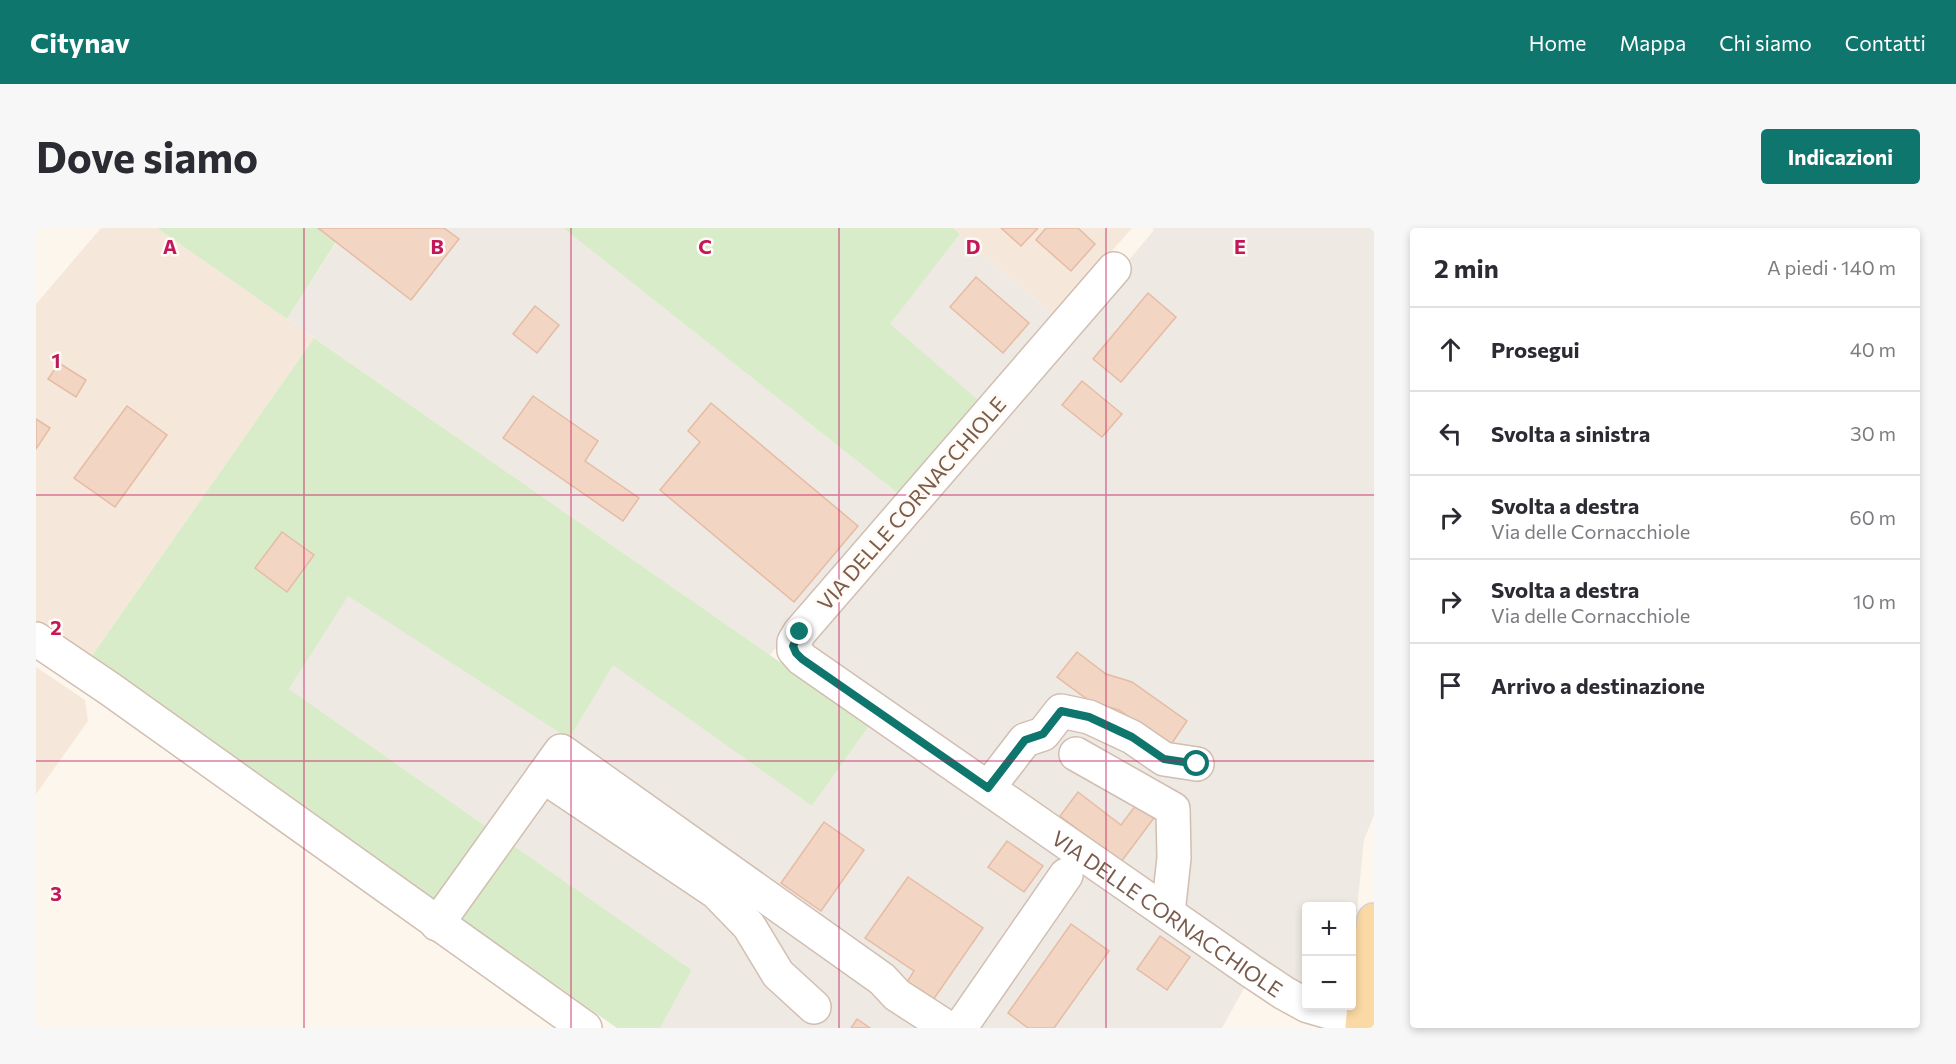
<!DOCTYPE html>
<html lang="it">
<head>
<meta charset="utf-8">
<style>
  body { margin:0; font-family:Commissioner,sans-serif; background:#f7f7f7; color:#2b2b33 }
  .controls { position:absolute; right:18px; bottom:18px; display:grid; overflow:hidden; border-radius:6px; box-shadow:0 3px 9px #0003 }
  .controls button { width:54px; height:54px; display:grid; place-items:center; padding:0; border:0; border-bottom:2px solid #e1e1e2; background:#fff; color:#2b2b33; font:30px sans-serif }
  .stop { position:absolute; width:18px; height:18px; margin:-14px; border:4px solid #0f766e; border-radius:50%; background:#fff }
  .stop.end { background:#0f766e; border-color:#fff; box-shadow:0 2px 6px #0008 }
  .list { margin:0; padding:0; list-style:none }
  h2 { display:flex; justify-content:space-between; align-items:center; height:78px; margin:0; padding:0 24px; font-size:26px }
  h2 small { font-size:20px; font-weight:400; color:#7c7c81 }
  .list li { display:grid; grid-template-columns:39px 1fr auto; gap:18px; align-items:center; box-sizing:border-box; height:84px; padding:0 24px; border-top:2px solid #e1e1e2 }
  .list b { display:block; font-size:22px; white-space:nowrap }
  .list p { margin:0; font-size:20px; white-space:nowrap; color:#7c7c81 }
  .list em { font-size:20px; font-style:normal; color:#7c7c81 }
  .icon { flex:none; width:33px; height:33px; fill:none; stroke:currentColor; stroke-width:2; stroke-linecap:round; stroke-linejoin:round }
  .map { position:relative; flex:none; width:1338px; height:800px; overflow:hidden; border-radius:6px }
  header { display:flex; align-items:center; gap:36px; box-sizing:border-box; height:84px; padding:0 30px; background:#0f766e; color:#fff }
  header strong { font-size:28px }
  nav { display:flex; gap:33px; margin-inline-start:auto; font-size:21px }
  .intro { display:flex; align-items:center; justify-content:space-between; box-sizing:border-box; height:144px; padding:0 36px }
  h1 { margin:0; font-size:42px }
  .button { padding:15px 27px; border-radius:6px; background:#0f766e; color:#fff; font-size:21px; font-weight:700 }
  main { display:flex; gap:36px; padding:0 36px }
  aside { flex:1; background:#fff; border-radius:6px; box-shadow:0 3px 9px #0003 }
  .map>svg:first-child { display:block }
  .residential { fill:#f5e8da }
  .industrial { fill:#efe9e4 }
  .green { fill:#d8ecc9 }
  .building { fill:#f3d5c3; stroke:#e6bba3; stroke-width:1.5 }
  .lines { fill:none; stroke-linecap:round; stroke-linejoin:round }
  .minor-casing { stroke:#d1beb0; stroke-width:36 }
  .major-casing { stroke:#dad1cd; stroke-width:36 }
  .minor { stroke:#fff; stroke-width:33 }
  .major { stroke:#fbd9a5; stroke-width:33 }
  .route { stroke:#0f766e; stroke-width:8 }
  .grid { fill:none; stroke:#c2185b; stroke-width:1.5; stroke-opacity:0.55 }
  .labels { text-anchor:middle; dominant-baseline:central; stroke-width:5; stroke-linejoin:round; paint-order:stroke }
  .street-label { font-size:21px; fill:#7a5c4d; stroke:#fffaf3 }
  .grid-label { font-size:20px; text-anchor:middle; font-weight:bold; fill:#c2185b; stroke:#fffaf3; stroke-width:5; stroke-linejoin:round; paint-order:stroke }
</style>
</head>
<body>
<header>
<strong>Citynav</strong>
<nav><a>Home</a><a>Mappa</a><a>Chi siamo</a><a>Contatti</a></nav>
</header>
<div class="intro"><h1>Dove siamo</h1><a class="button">Indicazioni</a></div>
<main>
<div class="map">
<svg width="1338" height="800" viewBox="0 0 1338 800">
  <rect width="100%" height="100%" fill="#fdf6ec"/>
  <g class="residential">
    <path d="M 65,0 L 121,0 L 278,110 L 53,432 L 0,396 L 0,76 Z"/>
    <path d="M 917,0 L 1096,0 L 1019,88 Z"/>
    <path d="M 0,439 L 49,472 L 52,493 L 0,566 Z"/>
  </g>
  <g class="industrial">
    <path d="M 282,0 L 527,0 L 864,267 L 847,292 L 734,427 L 251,91 L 300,15 Z"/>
    <path d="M 1116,0 L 1338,0 L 1338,587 L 1328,612 L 1316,731 L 1316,678 L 1270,678 L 1270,760 L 785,431 L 775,415 L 779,407 L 1118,2 Z"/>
    <path d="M 924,6 L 1019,88 L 947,176 L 853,96 Z"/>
    <path d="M 312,367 L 533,511 L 577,436 L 776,578 L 833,498 L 1028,633 L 909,800 L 624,800 L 656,742 L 253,461 Z"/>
    <path d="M 1044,645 L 1211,755 L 1186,800 L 938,800 Z"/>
  </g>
  <g class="green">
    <path d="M 121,0 L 282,0 L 300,14 L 251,91 Z"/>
    <path d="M 527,0 L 917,0 L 924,6 L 854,96 L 947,176 L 864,267 Z"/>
    <path d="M 278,110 L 734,427 L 833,498 L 776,578 L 577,437 L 533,511 L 312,368 L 253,461 L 656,742 L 624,800 L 581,800 L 53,432 Z"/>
  </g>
  <g class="building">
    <path d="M 282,0 L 408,0 L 423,11 L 375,72 Z"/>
    <path d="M 965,0 L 1002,0 L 985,18 Z"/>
    <path d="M 1010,0 L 1042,0 L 1059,16 L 1035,43 L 1000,12 Z"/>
    <path d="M 940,49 L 993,95 L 967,125 L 914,79 Z"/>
    <path d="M 1112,65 L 1140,89 L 1085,154 L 1057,131 Z"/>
    <path d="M 499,78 L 523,97 L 501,125 L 477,106 Z"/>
    <path d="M 23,135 L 50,152 L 40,169 L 12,151 Z"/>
    <path d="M 1046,153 L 1086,186 L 1066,209 L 1026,177 Z"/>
    <path d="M 497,168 L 562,213 L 549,233 L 603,270 L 587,293 L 467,210 Z"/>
    <path d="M 675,175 L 822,298 L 758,374 L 624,262 L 664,214 L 652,203 Z"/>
    <path d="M 91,178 L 131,207 L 79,279 L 38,250 Z"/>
    <path d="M 0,191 L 14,200 L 0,221 Z"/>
    <path d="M 246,304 L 278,327 L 251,364 L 219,340 Z"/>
    <path d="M 1041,424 L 1070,446 L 1096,454 L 1151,493 L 1134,518 L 1083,482 L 1055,474 L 1021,449 Z"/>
    <path d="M 1042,564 L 1085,597 L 1100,577 L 1118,590 L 1085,634 L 1024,588 Z"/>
    <path d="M 788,594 L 828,622 L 785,683 L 745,655 Z"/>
    <path d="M 971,613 L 1007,638 L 988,664 L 952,639 Z"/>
    <path d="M 872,649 L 947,700 L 897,772 L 871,754 L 878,743 L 829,710 Z"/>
    <path d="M 1035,696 L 1073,723 L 1018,800 L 992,800 L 972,785 Z"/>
    <path d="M 1124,708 L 1154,729 L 1131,762 L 1101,741 Z"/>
    <path d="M 821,791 L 834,800 L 815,800 Z"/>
  </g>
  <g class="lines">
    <g class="minor-casing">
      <g id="minor">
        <path id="s1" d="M 1078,41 L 764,404 L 758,414 L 758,422 L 766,431 L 1215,743 L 1248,765 L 1270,777"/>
        <path d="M 0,411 L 74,461 L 549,800"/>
        <path d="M 1040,526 L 1137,581 L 1138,630 L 1132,685"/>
        <path d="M 507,548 L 680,664 L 713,698 L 742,746 L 778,779"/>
        <path d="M 952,560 L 989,512 L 1007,506 L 1025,483 L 1053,489 L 1096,509 L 1128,531 L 1161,536"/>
        <path d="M 401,696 L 525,523 L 846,751 L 861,767 L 912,800"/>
        <path d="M 1272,778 L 1300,786 L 1326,789"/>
        <path d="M 924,800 L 1030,647"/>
      </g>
    </g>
    <g class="major-casing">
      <path id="major" d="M 1326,800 L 1330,752 L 1338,692"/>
    </g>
    <use href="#minor" class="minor"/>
    <use href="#major" class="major"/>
  </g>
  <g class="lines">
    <path class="route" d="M 764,404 L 757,418 L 760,425 L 766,431 L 952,560 L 989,512 L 1007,506 L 1025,483 L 1053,489 L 1096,509 L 1128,531 L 1161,536"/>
  </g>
  <path class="grid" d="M 268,0 L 268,800M 535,0 L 535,800M 803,0 L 803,800M 1070,0 L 1070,800M 0,267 L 1338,267M 0,533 L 1338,533"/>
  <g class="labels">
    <g class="street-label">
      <text transform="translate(875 275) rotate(-49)">VIA DELLE CORNACCHIOLE</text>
      <text stroke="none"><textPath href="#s1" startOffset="957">VIA DELLE CORNACCHIOLE</textPath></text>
    </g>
  </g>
  <g class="grid-label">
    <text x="134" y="26">A</text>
    <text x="401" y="26">B</text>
    <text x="669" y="26">C</text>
    <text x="937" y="26">D</text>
    <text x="1204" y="26">E</text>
    <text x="20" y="140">1</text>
    <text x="20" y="407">2</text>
    <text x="20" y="673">3</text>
  </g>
</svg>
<div class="controls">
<button>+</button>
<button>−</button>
</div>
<div class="stop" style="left:1161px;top:536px"></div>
<div class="stop end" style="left:764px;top:404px"></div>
</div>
<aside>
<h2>2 min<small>A piedi · 140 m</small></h2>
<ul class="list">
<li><svg class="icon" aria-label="ahead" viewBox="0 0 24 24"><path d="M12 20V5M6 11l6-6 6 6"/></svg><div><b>Prosegui</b></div><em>40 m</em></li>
<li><svg class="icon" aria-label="left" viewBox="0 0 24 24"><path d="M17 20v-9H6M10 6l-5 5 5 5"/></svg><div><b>Svolta a sinistra</b></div><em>30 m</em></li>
<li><svg class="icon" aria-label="right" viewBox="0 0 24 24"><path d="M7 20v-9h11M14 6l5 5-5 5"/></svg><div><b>Svolta a destra</b><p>Via delle Cornacchiole</p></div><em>60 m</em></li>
<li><svg class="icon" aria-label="right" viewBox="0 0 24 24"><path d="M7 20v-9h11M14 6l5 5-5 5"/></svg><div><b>Svolta a destra</b><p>Via delle Cornacchiole</p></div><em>10 m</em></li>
<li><svg class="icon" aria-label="arrive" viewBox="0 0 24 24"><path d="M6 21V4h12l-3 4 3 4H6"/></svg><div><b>Arrivo a destinazione</b></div></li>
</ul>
</aside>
</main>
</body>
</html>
